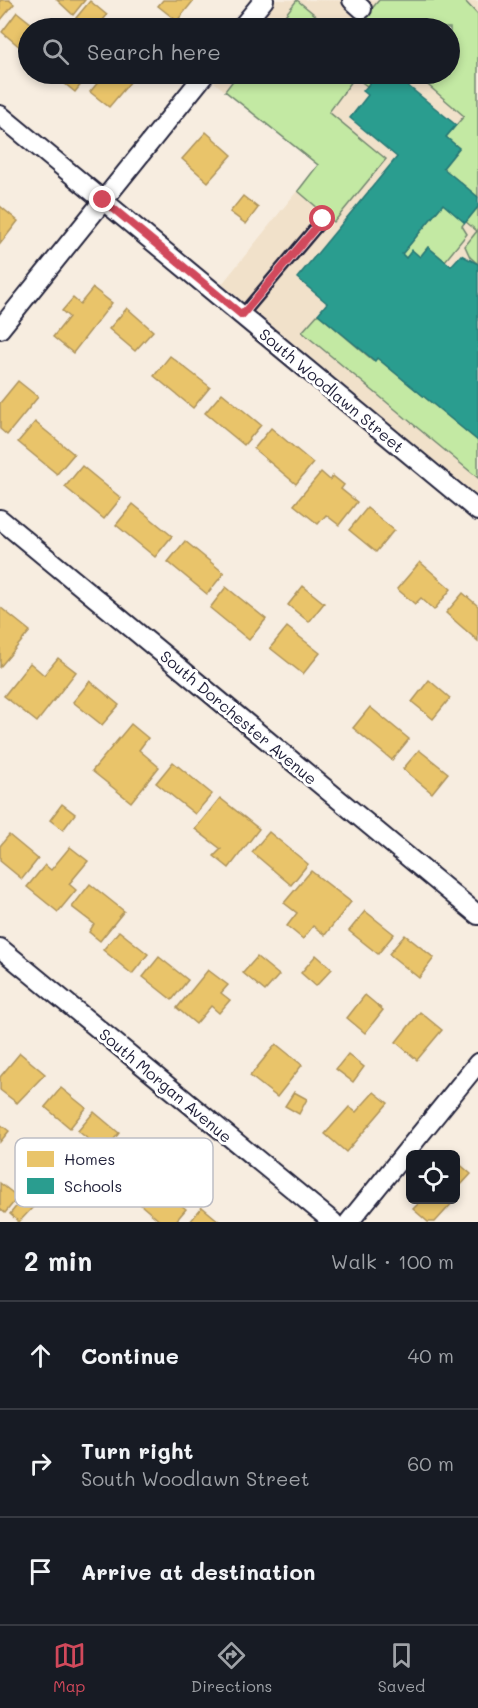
<!DOCTYPE html>
<html lang="en">
<head>
<meta charset="utf-8">
<style>
  body { margin:0; font-family:Mali,sans-serif; background:#20242c; color:#f1f3f6 }
  .controls { position:absolute; right:18px; bottom:18px; display:grid; overflow:hidden; border-radius:9px; box-shadow:0 3px 9px #0003 }
  .controls button { width:54px; height:54px; display:grid; place-items:center; padding:0; border:0; border-bottom:2px solid #363941; background:#171b24; color:#f1f3f6; font:30px sans-serif }
  .stop { position:absolute; width:18px; height:18px; margin:-14px; border:4px solid #d1495b; border-radius:50%; background:#fff }
  .stop.end { background:#d1495b; border-color:#fff; box-shadow:0 2px 6px #0008 }
  .list { margin:0; padding:0; list-style:none }
  h2 { display:flex; justify-content:space-between; align-items:center; height:78px; margin:0; padding:0 24px; font-size:26px }
  h2 small { font-size:20px; font-weight:400; color:#9ea1a6 }
  .list li { display:grid; grid-template-columns:39px 1fr auto; gap:18px; align-items:center; box-sizing:border-box; height:108px; padding:0 24px; border-top:2px solid #363941 }
  .list b { display:block; font-size:22px; white-space:nowrap }
  .list p { margin:0; font-size:20px; white-space:nowrap; color:#9ea1a6 }
  .list em { font-size:20px; font-style:normal; color:#9ea1a6 }
  .icon { flex:none; width:33px; height:33px; fill:none; stroke:currentColor; stroke-width:2; stroke-linecap:round; stroke-linejoin:round }
  .map { position:relative; flex:none; width:478px; height:1222px; overflow:hidden }
  .search { position:absolute; background:#171b24; box-shadow:0 3px 9px #0003; left:18px; right:18px; top:18px; height:66px; display:flex; align-items:center; gap:15px; box-sizing:border-box; padding:0 21px; border-radius:33px; color:#9ea1a6; font-size:22px }
  .sheet { height:402px; background:#171b24 }
  nav { display:flex; justify-content:space-around; align-items:center; box-sizing:border-box; height:84px; border-top:2px solid #363941; background:#171b24; font-size:16px; color:#9ea1a6 }
  nav a { display:grid; justify-items:center; gap:3px }
  nav .on { color:#d1495b }
  .map>svg:first-child { display:block }
  .built { fill:#f1e1ca }
  .green { fill:#c3e9a3; stroke:#72866f; stroke-width:1.5 }
  .homes { fill:#e9c46a; stroke:#ad935c; stroke-width:1.5 }
  .schools { fill:#2a9d8f; stroke:#287876; stroke-width:1.5 }
  .lines { fill:none; stroke-linecap:round; stroke-linejoin:round }
  .service-casing { stroke:#22223b; stroke-width:14 }
  .minor-casing { stroke:#22223b; stroke-width:22 }
  .service { stroke:#fff; stroke-width:9 }
  .minor { stroke:#fff; stroke-width:18 }
  .route { stroke:#d1495b; stroke-width:8 }
  .labels { text-anchor:middle; dominant-baseline:central; stroke-width:6; stroke-linejoin:round; paint-order:stroke }
  .street-label { font-size:16px; fill:#22223b; stroke:#fff }
  .key { fill:#fff; stroke:#bdbdc4; stroke-width:1.5 }
  .key-label { font-size:16px; fill:#22223b }
</style>
</head>
<body>
<div class="map">
<svg width="478" height="1222" viewBox="0 0 478 1222">
  <rect width="100%" height="100%" fill="#f7ede0"/>
  <filter id="ink" filterUnits="userSpaceOnUse"><feTurbulence type="fractalNoise" baseFrequency=".0167" numOctaves="2"/><feDisplacementMap in="SourceGraphic" scale="12" xChannelSelector="R" yChannelSelector="G"/><feConvolveMatrix kernelMatrix="1 2 1 2 8 2 1 2 1" color-interpolation-filters="sRGB"/></filter>
  <g filter="url(#ink)">
    <path class="built" d="M 273,0 L 478,1 L 478,497 L 222,284 L 318,165 L 210,79 L 215,74 L 450,74 L 450,28 L 250,28 Z"/>
    <g class="green">
      <path d="M 297,0 L 331,28 L 275,28 Z"/>
      <path d="M 379,0 L 464,0 L 478,15 L 478,197 L 443,168 L 459,148 L 446,137 L 464,116 L 415,74 L 406,85 L 389,74 L 450,74 L 450,28 L 356,28 Z"/>
      <path d="M 238,74 L 378,74 L 367,86 L 355,77 L 329,112 L 386,159 L 334,222 L 298,191 L 318,165 L 225,91 Z"/>
      <path d="M 443,204 L 465,222 L 462,226 L 467,234 L 445,261 L 428,247 L 420,257 L 413,251 L 406,258 L 402,254 Z"/>
      <path d="M 478,207 L 478,264 L 470,257 L 465,246 L 477,231 L 466,222 Z"/>
      <path d="M 318,314 L 374,361 L 377,358 L 478,441 L 478,478 L 302,332 Z"/>
    </g>
    <g class="homes">
      <path d="M 0,0 L 9,0 L 14,4 L 0,21 Z"/>
      <path d="M 57,0 L 85,0 L 73,15 Z"/>
      <path d="M 163,0 L 194,0 L 177,21 L 158,6 Z"/>
      <path d="M 90,1 L 107,15 L 97,28 L 89,28 L 76,18 Z"/>
      <path d="M 17,12 L 37,28 L 28,28 L 28,54 L 2,32 Z"/>
      <path d="M 53,74 L 89,74 L 75,92 Z"/>
      <path d="M 105,74 L 137,74 L 109,107 L 90,92 Z"/>
      <path d="M 206,132 L 232,155 L 208,182 L 182,159 Z"/>
      <path d="M 243,196 L 258,208 L 246,224 L 230,212 Z"/>
      <path d="M 0,206 L 18,221 L 0,244 Z"/>
      <path d="M 93,288 L 112,303 L 73,353 L 53,337 L 69,317 L 62,311 L 73,298 L 80,304 Z"/>
      <path d="M 127,308 L 153,331 L 135,351 L 109,329 Z"/>
      <path d="M 170,356 L 210,387 L 193,408 L 154,376 Z"/>
      <path d="M 18,381 L 38,397 L 7,435 L 0,429 L 0,403 Z"/>
      <path d="M 222,393 L 261,425 L 244,445 L 205,413 Z"/>
      <path d="M 35,422 L 74,454 L 57,474 L 18,442 Z"/>
      <path d="M 271,428 L 313,463 L 296,484 L 254,449 Z"/>
      <path d="M 82,466 L 121,498 L 104,519 L 65,487 Z"/>
      <path d="M 321,472 L 330,480 L 333,476 L 344,485 L 341,489 L 357,502 L 339,525 L 326,515 L 318,524 L 294,505 Z"/>
      <path d="M 133,504 L 172,536 L 155,557 L 116,525 Z"/>
      <path d="M 367,508 L 394,530 L 376,552 L 349,530 Z"/>
      <path d="M 185,541 L 224,573 L 207,594 L 168,562 Z"/>
      <path d="M 420,562 L 451,589 L 434,610 L 421,598 L 415,604 L 397,589 Z"/>
      <path d="M 303,586 L 324,603 L 309,622 L 288,605 Z"/>
      <path d="M 226,587 L 266,619 L 249,640 L 210,608 Z"/>
      <path d="M 463,593 L 478,606 L 478,641 L 446,613 Z"/>
      <path d="M 0,607 L 30,631 L 0,667 Z"/>
      <path d="M 287,627 L 320,653 L 303,674 L 270,648 Z"/>
      <path d="M 58,658 L 76,672 L 37,722 L 4,696 L 30,663 L 44,675 Z"/>
      <path d="M 429,680 L 450,698 L 433,719 L 412,702 Z"/>
      <path d="M 90,681 L 119,705 L 102,725 L 73,702 Z"/>
      <path d="M 370,707 L 409,739 L 392,760 L 353,728 Z"/>
      <path d="M 131,724 L 148,738 L 139,750 L 159,767 L 131,802 L 92,771 Z"/>
      <path d="M 419,750 L 448,773 L 432,793 L 403,769 Z"/>
      <path d="M 173,762 L 212,794 L 195,814 L 156,783 Z"/>
      <path d="M 220,798 L 259,829 L 229,868 L 214,856 L 221,849 L 195,829 Z"/>
      <path d="M 62,804 L 75,814 L 63,830 L 50,820 Z"/>
      <path d="M 269,832 L 308,864 L 291,885 L 252,852 Z"/>
      <path d="M 9,835 L 38,859 L 22,879 L 0,861 L 0,846 Z"/>
      <path d="M 70,847 L 88,861 L 69,884 L 76,890 L 58,912 L 27,887 L 45,865 L 51,870 Z"/>
      <path d="M 311,871 L 351,902 L 325,935 L 313,926 L 303,939 L 287,926 L 297,913 L 284,903 Z"/>
      <path d="M 90,884 L 124,911 L 100,941 L 89,932 L 94,924 L 72,907 Z"/>
      <path d="M 365,911 L 394,934 L 378,954 L 349,931 Z"/>
      <path d="M 119,931 L 148,954 L 132,974 L 103,950 Z"/>
      <path d="M 405,935 L 434,958 L 419,978 L 389,954 Z"/>
      <path d="M 316,955 L 332,969 L 316,986 L 301,973 Z"/>
      <path d="M 159,957 L 188,980 L 172,1000 L 143,977 Z"/>
      <path d="M 257,957 L 279,975 L 265,991 L 243,973 Z"/>
      <path d="M 208,970 L 228,985 L 221,993 L 230,1000 L 219,1013 L 211,1006 L 196,1024 L 177,1008 Z"/>
      <path d="M 365,995 L 383,1010 L 365,1033 L 347,1018 Z"/>
      <path d="M 420,1012 L 442,1030 L 417,1060 L 396,1042 Z"/>
      <path d="M 276,1044 L 302,1065 L 277,1097 L 250,1076 Z"/>
      <path d="M 20,1053 L 45,1074 L 17,1103 L 0,1090 L 0,1077 Z"/>
      <path d="M 348,1054 L 364,1067 L 353,1082 L 336,1069 Z"/>
      <path d="M 61,1088 L 86,1108 L 70,1128 L 45,1107 Z"/>
      <path d="M 294,1092 L 307,1099 L 299,1114 L 285,1106 Z"/>
      <path d="M 374,1092 L 388,1103 L 346,1152 L 325,1134 L 349,1107 L 356,1112 Z"/>
      <path d="M 94,1112 L 119,1133 L 104,1152 L 78,1131 Z"/>
      <path d="M 0,1124 L 9,1131 L 0,1142 Z"/>
      <path d="M 456,1161 L 471,1174 L 460,1186 L 456,1182 Z"/>
      <path d="M 0,1183 L 18,1197 L 5,1213 L 0,1209 Z"/>
      <path d="M 157,1186 L 186,1209 L 175,1222 L 161,1222 L 141,1205 Z"/>
      <path d="M 23,1198 L 33,1207 L 19,1222 L 10,1214 Z"/>
      <path d="M 422,1200 L 455,1200 L 435,1222 L 428,1222 L 413,1209 Z"/>
      <path d="M 202,1207 L 220,1222 L 190,1222 Z"/>
    </g>
    <path class="schools" d="M 378,74 L 397,77 L 456,125 L 446,137 L 459,148 L 443,168 L 478,197 L 478,207 L 465,223 L 443,204 L 402,254 L 406,258 L 412,250 L 420,257 L 428,247 L 451,266 L 461,255 L 478,264 L 478,441 L 377,358 L 375,361 L 318,314 L 327,303 L 297,278 L 397,157 L 350,118 L 368,95 L 363,91 Z"/>
    <g class="lines">
      <g class="service-casing">
        <path id="service" d="M 242,315 L 323,219"/>
      </g>
      <g class="minor-casing">
        <g id="minor">
          <path d="M 352,0 L 362,9"/>
          <path d="M 241,28 L 264,0"/>
          <path d="M 0,115 L 478,511"/>
          <path d="M 0,329 L 205,74"/>
          <path d="M 0,519 L 478,915"/>
          <path d="M 0,948 L 333,1222"/>
          <path d="M 349,1222 L 478,1063"/>
        </g>
      </g>
      <use href="#service" class="service"/>
      <use href="#minor" class="minor"/>
    </g>
  </g>
  <g class="lines" filter="url(#ink)">
    <path class="route" d="M 103,200 L 242,315 L 323,219"/>
  </g>
  <g class="labels">
    <g class="street-label">
      <text transform="translate(332 390) rotate(40)">South Woodlawn Street</text>
      <text transform="translate(239 717) rotate(40)">South Dorchester Avenue</text>
      <text transform="translate(166 1085) rotate(40)">South Morgan Avenue</text>
    </g>
  </g>
  <rect x="15" y="1138" width="198" height="69" rx="9" class="key"/>
  <rect x="27" y="1151" width="27" height="16" fill="#e9c46a"/>
  <rect x="27" y="1178" width="27" height="16" fill="#2a9d8f"/>
  <g class="key-label">
    <text x="64" y="1165">Homes</text>
    <text x="64" y="1192">Schools</text>
  </g>
</svg>
<div class="controls">
<button><svg class="icon" aria-label="locate" viewBox="0 0 24 24"><circle cx="12" cy="12" r="6"/><path d="M12 2v4M12 18v4M2 12h4M18 12h4"/></svg></button>
</div>
<div class="stop" style="left:323px;top:219px"></div>
<div class="stop end" style="left:103px;top:200px"></div>
<div class="search"><svg class="icon" aria-label="search" viewBox="0 0 24 24"><circle cx="10" cy="10" r="6"/><path d="M15 15l6 6"/></svg>Search here</div>
</div>
<section class="sheet">
<h2>2 min<small>Walk · 100 m</small></h2>
<ul class="list">
<li><svg class="icon" aria-label="ahead" viewBox="0 0 24 24"><path d="M12 20V5M6 11l6-6 6 6"/></svg><div><b>Continue</b></div><em>40 m</em></li>
<li><svg class="icon" aria-label="right" viewBox="0 0 24 24"><path d="M7 20v-9h11M14 6l5 5-5 5"/></svg><div><b>Turn right</b><p>South Woodlawn Street</p></div><em>60 m</em></li>
<li><svg class="icon" aria-label="arrive" viewBox="0 0 24 24"><path d="M6 21V4h12l-3 4 3 4H6"/></svg><div><b>Arrive at destination</b></div></li>
</ul>
</section>
<nav>
<a class="on"><svg class="icon" aria-label="map" viewBox="0 0 24 24"><path d="M3 6l6-2 6 2 6-2v14l-6 2-6-2-6 2zM9 4v14M15 6v14"/></svg>Map</a>
<a><svg class="icon" aria-label="directions" viewBox="0 0 24 24"><path d="M12 3l9 9-9 9-9-9zM9 14v-3h6M13 9l2 2-2 2"/></svg>Directions</a>
<a><svg class="icon" aria-label="saved" viewBox="0 0 24 24"><path d="M7 4h10v16l-5-4-5 4z"/></svg>Saved</a>
</nav>
</body>
</html>
